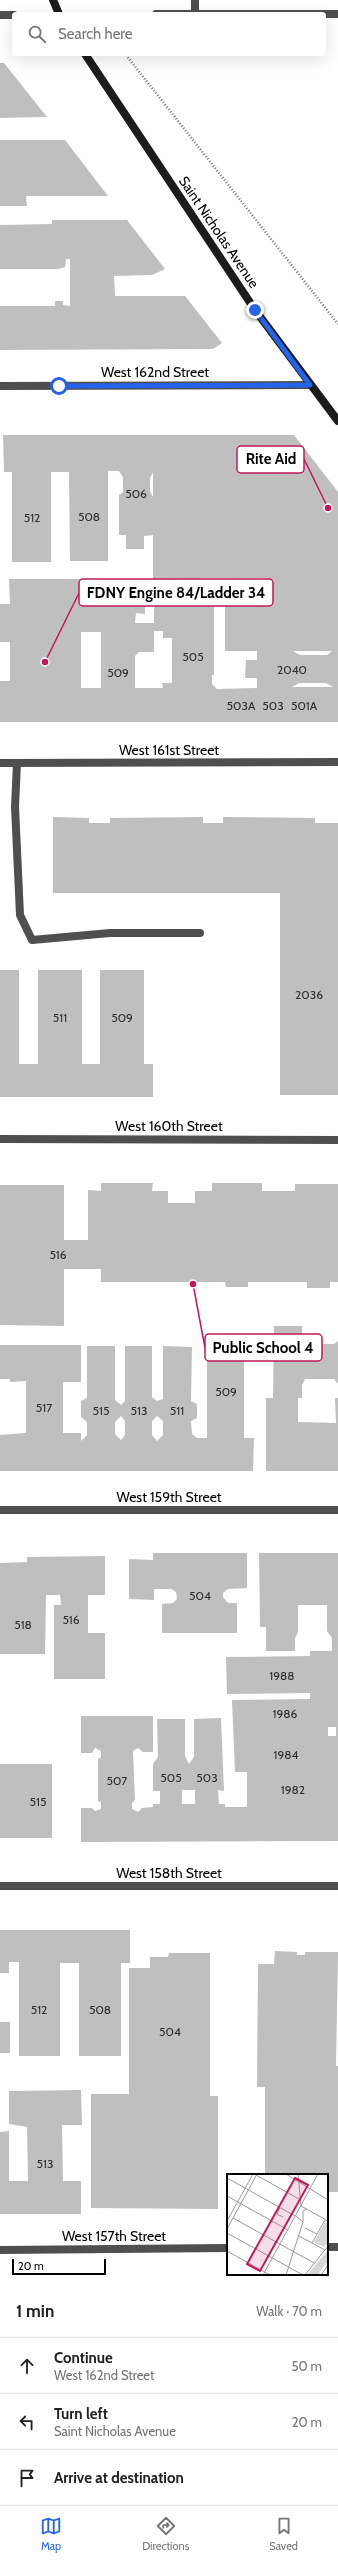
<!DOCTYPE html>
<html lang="en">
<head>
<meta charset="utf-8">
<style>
  body { margin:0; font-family:Cabin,sans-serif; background:#f6f6f6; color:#202124 }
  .scale { position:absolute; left:12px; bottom:10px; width:94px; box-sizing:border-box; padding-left:4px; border:2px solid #000; border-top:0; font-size:11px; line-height:14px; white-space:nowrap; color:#000; -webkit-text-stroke:3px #fff; paint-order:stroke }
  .stop { position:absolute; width:12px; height:12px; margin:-9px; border:3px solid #2563eb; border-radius:50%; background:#fff }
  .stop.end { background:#2563eb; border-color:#fff; box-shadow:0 1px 4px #0008 }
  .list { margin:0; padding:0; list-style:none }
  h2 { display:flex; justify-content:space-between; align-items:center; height:52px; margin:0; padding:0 16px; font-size:17px }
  h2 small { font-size:13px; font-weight:400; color:#757577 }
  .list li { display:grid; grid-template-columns:26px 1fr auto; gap:12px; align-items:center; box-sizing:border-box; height:56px; padding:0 16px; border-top:1px solid #e0e0e0 }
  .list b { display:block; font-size:15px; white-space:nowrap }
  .list p { margin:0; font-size:13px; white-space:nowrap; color:#757577 }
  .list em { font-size:13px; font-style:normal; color:#757577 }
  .icon { flex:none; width:22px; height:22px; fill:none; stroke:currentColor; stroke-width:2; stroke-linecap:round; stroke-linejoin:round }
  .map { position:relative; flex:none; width:338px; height:2285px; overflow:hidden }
  .search { position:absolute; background:#fff; box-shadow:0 4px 16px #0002; left:12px; right:12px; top:12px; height:44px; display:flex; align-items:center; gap:10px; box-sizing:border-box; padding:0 14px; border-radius:4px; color:#757577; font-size:15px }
  .sheet { height:220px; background:#fff }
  nav { display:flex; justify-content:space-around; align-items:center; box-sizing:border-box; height:56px; border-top:1px solid #e0e0e0; background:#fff; font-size:11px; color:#757577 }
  nav a { display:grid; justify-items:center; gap:2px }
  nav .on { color:#2563eb }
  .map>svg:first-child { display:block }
  .building { fill:#bfbfbf; fill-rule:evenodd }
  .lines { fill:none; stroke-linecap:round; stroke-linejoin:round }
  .path { stroke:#717171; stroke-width:2.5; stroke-dasharray:1 2; stroke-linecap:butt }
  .service { stroke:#4f4f4f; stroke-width:8 }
  .minor { stroke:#4f4f4f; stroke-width:8 }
  .tertiary { stroke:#4f4f4f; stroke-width:8 }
  .secondary { stroke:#1c1c1c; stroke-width:8 }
  .route { stroke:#2563eb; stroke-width:5 }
  .labels { text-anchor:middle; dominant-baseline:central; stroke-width:3.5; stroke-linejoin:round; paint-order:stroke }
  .number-label { font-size:12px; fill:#303030 }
  .street-label { font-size:14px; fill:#000; stroke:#fff }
  .inset-road { fill:none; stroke:#999; stroke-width:1 }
  .view { fill:#c2185b; fill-opacity:0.15; stroke:#c2185b; stroke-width:2 }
  .inset-edge { fill:none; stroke:#000; stroke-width:2 }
  .leader { fill:none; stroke:#c2185b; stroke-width:1.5 }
  .callout-dot { fill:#c2185b; stroke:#fff; stroke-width:1.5 }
  .callout { fill:#fff; stroke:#c2185b; stroke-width:1.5 }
  .callout-label { font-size:15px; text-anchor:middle; font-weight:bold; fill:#000 }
</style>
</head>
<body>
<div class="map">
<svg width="338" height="2285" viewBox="0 0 338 2285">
  <rect width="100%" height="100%" fill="#fff"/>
  <g class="building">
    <path d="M 0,63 L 4,63 L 47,117 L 0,118 Z"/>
    <path d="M 0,140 L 65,140 L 108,196 L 26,196 L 27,206 L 0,206 Z"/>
    <path d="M 52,220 L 127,220 L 165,269 L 152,275 L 114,276 L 115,296 L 185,296 L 222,343 L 213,349 L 0,350 L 0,306 L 55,306 L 55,301 L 63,301 L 63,305 L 70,306 L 70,259 L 66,259 L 65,267 L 58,269 L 0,269 L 0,225 L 52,224 Z"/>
    <path d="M 3,435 L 294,435 L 338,492 L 338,722 L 0,722 L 0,681 L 10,681 L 10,642 L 0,642 L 0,604 L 10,604 L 9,579 L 81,579 L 81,596 L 145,596 L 145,614 L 136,613 L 135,623 L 154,623 L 154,596 L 214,596 L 214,675 L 212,675 L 212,684 L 217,689 L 257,688 L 257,678 L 245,678 L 246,660 L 257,660 L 257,651 L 225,651 L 225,596 L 267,595 L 267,578 L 153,579 L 153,535 L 144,536 L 144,549 L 126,549 L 126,535 L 119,535 L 119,495 L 123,492 L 123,477 L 119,471 L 108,471 L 108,561 L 70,561 L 69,472 L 51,472 L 51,562 L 12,562 L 12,472 L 4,472 ZM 153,472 L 153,497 L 150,491 L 150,478 ZM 154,631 L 163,631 L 163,638 L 172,638 L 172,683 L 162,683 L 163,688 L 135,688 L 135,656 L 139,652 L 154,652 ZM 81,632 L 101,632 L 101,688 L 81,688 ZM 293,651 L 332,651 L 327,655 L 300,655 ZM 299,683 L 326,683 L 333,687 L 292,687 Z"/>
    <path d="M 53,817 L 89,818 L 89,823 L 110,823 L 110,818 L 203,817 L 203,823 L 223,823 L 223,817 L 315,818 L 315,823 L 338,823 L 338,1095 L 280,1095 L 280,893 L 53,893 Z"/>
    <path d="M 0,970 L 19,970 L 19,1064 L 38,1064 L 38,970 L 82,970 L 82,1064 L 100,1064 L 100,970 L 144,970 L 144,1064 L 153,1064 L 153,1097 L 0,1097 Z"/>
    <path d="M 101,1183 L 153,1183 L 152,1191 L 168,1191 L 168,1203 L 195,1203 L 195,1191 L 212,1191 L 212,1183 L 262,1183 L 262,1191 L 295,1191 L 295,1184 L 338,1184 L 338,1282 L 330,1282 L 330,1288 L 307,1288 L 307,1282 L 248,1282 L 248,1287 L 226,1287 L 225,1282 L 101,1282 L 101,1269 L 64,1269 L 64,1326 L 0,1325 L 0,1185 L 64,1185 L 64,1240 L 88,1240 L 88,1190 L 101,1191 Z"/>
    <path d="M 274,1326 L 302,1326 L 302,1339 L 305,1344 L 334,1344 L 338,1341 L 338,1384 L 334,1379 L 305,1379 L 302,1385 L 302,1398 L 298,1398 L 298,1422 L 336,1423 L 335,1398 L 338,1398 L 338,1471 L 266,1471 L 266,1398 L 273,1398 Z"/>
    <path d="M 0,1345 L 81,1345 L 81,1382 L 63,1382 L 63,1433 L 81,1433 L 81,1441 L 87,1435 L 87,1422 L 81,1417 L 81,1401 L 87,1398 L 87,1346 L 115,1346 L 115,1400 L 121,1405 L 125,1401 L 125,1346 L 152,1346 L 152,1397 L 157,1401 L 163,1399 L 163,1346 L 192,1347 L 191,1401 L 197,1404 L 197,1418 L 191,1421 L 192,1434 L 197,1438 L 207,1438 L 207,1345 L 244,1345 L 244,1438 L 254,1438 L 253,1471 L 0,1471 L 0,1435 L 26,1433 L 26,1381 L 10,1382 L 10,1379 L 0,1379 ZM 121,1416 L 125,1421 L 125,1435 L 121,1440 L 115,1434 L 115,1422 ZM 157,1416 L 163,1421 L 163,1435 L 157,1441 L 152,1435 L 152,1421 Z"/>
    <path d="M 153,1553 L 247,1553 L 247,1588 L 228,1589 L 223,1593 L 223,1597 L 228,1603 L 237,1603 L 237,1633 L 162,1633 L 162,1604 L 173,1603 L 177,1599 L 176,1592 L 172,1589 L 154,1589 L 154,1600 L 129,1599 L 129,1559 L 153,1560 Z"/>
    <path d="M 259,1553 L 338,1553 L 338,1841 L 81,1842 L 81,1808 L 92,1808 L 95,1811 L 101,1809 L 101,1802 L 98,1801 L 98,1759 L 101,1757 L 101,1751 L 95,1748 L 92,1753 L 81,1753 L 81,1716 L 153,1716 L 153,1752 L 143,1752 L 138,1748 L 133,1751 L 135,1800 L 132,1803 L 132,1809 L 138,1812 L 142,1808 L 153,1807 L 153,1804 L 160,1804 L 160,1791 L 153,1791 L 153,1764 L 158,1757 L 157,1719 L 185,1719 L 185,1756 L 189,1764 L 194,1757 L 194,1719 L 221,1718 L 224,1791 L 218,1790 L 219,1804 L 225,1804 L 225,1807 L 247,1807 L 247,1772 L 235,1772 L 232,1700 L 310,1699 L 310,1693 L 227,1694 L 226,1657 L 310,1656 L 310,1651 L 332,1651 L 332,1638 L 327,1631 L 327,1605 L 298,1605 L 298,1632 L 295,1638 L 295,1651 L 266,1651 L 266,1627 L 260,1627 ZM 328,1727 L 336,1727 L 336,1736 L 328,1736 ZM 182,1790 L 195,1790 L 195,1804 L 182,1804 Z"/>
    <path d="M 105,1556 L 105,1595 L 88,1595 L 88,1633 L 105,1633 L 105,1679 L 54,1679 L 54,1605 L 61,1605 L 60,1595 L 46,1595 L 45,1654 L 0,1654 L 0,1563 L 27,1562 L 27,1557 Z"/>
    <rect x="0" y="1764" width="52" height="74"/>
    <path d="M 0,1930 L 130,1930 L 130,1963 L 121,1963 L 121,2056 L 79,2056 L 79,1963 L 60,1963 L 60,2056 L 19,2056 L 19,1962 L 9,1962 L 9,1973 L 0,1973 Z"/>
    <path d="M 275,1951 L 297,1952 L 297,1955 L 305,1955 L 305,1952 L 338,1952 L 336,2066 L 338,2066 L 338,2192 L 327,2192 L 327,2175 L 265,2175 L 265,2087 L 257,2087 L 258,1964 L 274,1964 Z"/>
    <path d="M 169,1953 L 210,1953 L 210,2096 L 218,2096 L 218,2209 L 91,2208 L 91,2094 L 129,2094 L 129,1968 L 150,1968 L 150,1957 L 168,1957 Z"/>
    <rect x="0" y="2022" width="10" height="31"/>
    <path d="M 81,2090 L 82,2125 L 62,2125 L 63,2181 L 81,2181 L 81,2214 L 0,2214 L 0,2132 L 9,2131 L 9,2181 L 28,2181 L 27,2127 L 9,2124 L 9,2091 Z"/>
  </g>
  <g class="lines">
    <path class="path" d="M 123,54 L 126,55 L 338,324"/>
    <g class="service">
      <path d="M 195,0 L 195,14"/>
      <path d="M 17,763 L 15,807 L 20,915 L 32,940 L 110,933 L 200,933"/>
    </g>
    <g class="minor">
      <path d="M 0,15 L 14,15"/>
      <path d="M 0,386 L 310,385"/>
      <path d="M 0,763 L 338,762"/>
      <path d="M 0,1139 L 338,1140"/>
      <path d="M 0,1510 L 338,1510"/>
      <path d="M 0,1886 L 338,1886"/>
      <path d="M 327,2247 L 338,2247"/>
      <path d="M 0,2250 L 228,2248"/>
    </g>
    <path class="tertiary" d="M 156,14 L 338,14"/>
    <g class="secondary">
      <path d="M 53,0 L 59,14"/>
      <path d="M 85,54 L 255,310 L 338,421"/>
    </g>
  </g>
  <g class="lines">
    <path class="route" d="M 59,386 L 310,385 L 255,310"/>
  </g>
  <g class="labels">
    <g class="number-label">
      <text x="136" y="493">506</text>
      <text x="89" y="516">508</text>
      <text x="32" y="517">512</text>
      <text x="193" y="656">505</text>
      <text x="292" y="669">2040</text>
      <text x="118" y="672">509</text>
      <text x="241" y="705">503A</text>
      <text x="273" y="705">503</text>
      <text x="304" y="705">501A</text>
      <text x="309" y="994">2036</text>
      <text x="60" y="1017">511</text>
      <text x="122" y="1017">509</text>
      <text x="58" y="1254">516</text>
      <text x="226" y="1391">509</text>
      <text x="44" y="1407">517</text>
      <text x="101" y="1410">515</text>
      <text x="139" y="1410">513</text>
      <text x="177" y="1410">511</text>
      <text x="200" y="1595">504</text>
      <text x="71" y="1619">516</text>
      <text x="23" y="1624">518</text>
      <text x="282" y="1675">1988</text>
      <text x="285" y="1713">1986</text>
      <text x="286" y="1754">1984</text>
      <text x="171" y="1777">505</text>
      <text x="207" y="1777">503</text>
      <text x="117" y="1780">507</text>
      <text x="293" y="1789">1982</text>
      <text x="38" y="1801">515</text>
      <text x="39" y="2009">512</text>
      <text x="100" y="2009">508</text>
      <text x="170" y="2031">504</text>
      <text x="45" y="2163">513</text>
    </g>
    <g class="street-label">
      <text transform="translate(219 232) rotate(56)">Saint Nicholas Avenue</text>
      <text x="155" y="372">West 162nd Street</text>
      <text x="169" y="750">West 161st Street</text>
      <text x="169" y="1126">West 160th Street</text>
      <text x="169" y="1497">West 159th Street</text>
      <text x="169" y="1873">West 158th Street</text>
      <text x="114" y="2236">West 157th Street</text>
    </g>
  </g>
  <g transform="translate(227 2174)">
    <rect width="101" height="101" fill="#fff"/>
    <path d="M 98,48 L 101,50 L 101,69 L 97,73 L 87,68 ZM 101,76 L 101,87 L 91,101 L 80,101 Z" fill="#d6d6d6"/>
    <path class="inset-road" d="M 59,0 L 101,26M 71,0 L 74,32M 29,1 L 72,25M 0,4 L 68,42M 0,22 L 61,56M 74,32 L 101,47M 53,33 L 50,40 L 56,43M 6,44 L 87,89M 0,47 L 26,0M 76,48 L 76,37 L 79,35M 78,54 L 90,60M 0,55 L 30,0M 0,59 L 76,101M 72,62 L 98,76M 85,69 L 98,46M 0,77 L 43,101M 36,101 L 91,0M 59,101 L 76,48 L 69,42M 78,101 L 101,72M 94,101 L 101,91"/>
    <path class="view" d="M 68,4 L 81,11 L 33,97 L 20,90 Z"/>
    <rect width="101" height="101" class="inset-edge"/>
  </g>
  <path class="leader" d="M328 508L304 459M45 662L79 593M193 1284L205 1348"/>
  <g class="callout-dot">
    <circle cx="328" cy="508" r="4"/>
    <circle cx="45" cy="662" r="4"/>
    <circle cx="193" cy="1284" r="4"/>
  </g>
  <g class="callout">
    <rect x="237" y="446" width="67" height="27" rx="4"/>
    <rect x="79" y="579" width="194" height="27" rx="4"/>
    <rect x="205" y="1334" width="117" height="27" rx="4"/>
  </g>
  <g class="callout-label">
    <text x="271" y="464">Rite Aid</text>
    <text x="176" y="598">FDNY Engine 84/Ladder 34</text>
    <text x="263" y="1353">Public School 4</text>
  </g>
</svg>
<div class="scale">20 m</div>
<div class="stop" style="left:59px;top:386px"></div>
<div class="stop end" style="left:255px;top:310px"></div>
<div class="search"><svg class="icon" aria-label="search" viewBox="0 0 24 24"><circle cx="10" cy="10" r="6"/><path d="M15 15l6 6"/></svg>Search here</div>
</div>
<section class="sheet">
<h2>1 min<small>Walk · 70 m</small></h2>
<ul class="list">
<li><svg class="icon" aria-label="ahead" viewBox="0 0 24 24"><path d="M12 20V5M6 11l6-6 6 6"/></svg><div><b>Continue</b><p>West 162nd Street</p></div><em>50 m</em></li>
<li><svg class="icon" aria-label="left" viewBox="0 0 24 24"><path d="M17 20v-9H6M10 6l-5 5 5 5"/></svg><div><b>Turn left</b><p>Saint Nicholas Avenue</p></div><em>20 m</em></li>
<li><svg class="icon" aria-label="arrive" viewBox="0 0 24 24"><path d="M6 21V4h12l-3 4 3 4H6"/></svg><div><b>Arrive at destination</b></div></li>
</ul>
</section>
<nav>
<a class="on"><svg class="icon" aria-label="map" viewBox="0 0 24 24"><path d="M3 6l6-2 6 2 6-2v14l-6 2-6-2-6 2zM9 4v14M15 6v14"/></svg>Map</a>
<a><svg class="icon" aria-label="directions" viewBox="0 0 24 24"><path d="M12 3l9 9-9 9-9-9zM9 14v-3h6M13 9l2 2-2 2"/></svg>Directions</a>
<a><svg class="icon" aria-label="saved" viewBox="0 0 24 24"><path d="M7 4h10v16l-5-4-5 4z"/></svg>Saved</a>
</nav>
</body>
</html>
